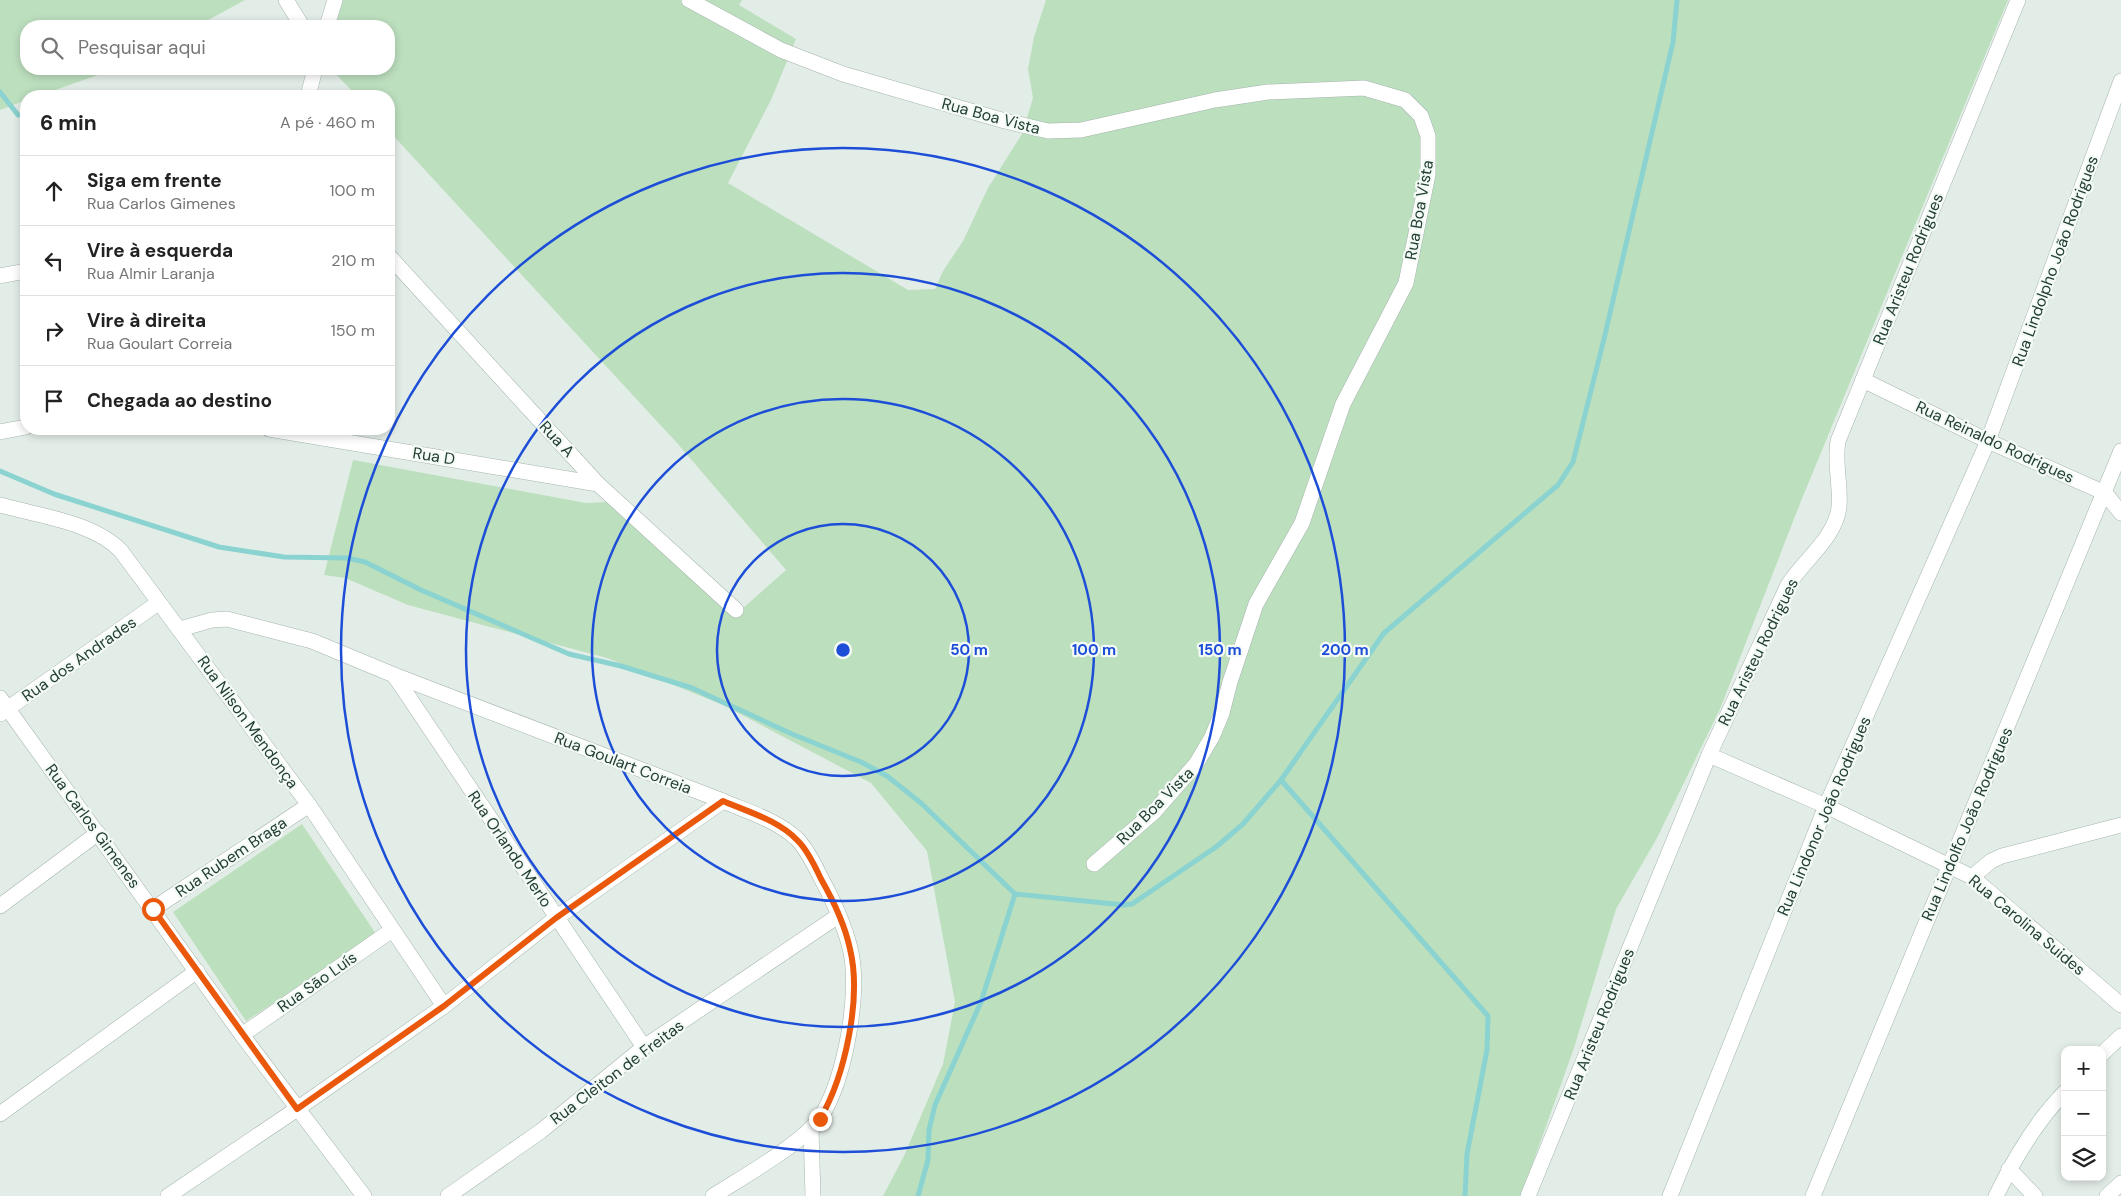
<!DOCTYPE html>
<html lang="pt">
<head>
<meta charset="utf-8">
<style>
  body { margin:0; font-family:"DM Sans",sans-serif; background:#f2f2f2; color:#222 }
  .controls { position:absolute; right:15px; bottom:15px; display:grid; overflow:hidden; border-radius:10px; box-shadow:0 2px 8px #0003 }
  .controls button { width:45px; height:45px; display:grid; place-items:center; padding:0; border:0; border-bottom:1px solid #e0e0e0; background:#fff; color:#222; font:25px sans-serif }
  .stop { position:absolute; width:15px; height:15px; margin:-11px; border:4px solid #ea580c; border-radius:50%; background:#fff }
  .stop.end { background:#ea580c; border-color:#fff; box-shadow:0 1px 5px #0008 }
  .list { margin:0; padding:0; list-style:none }
  h2 { display:flex; justify-content:space-between; align-items:center; height:65px; margin:0; padding:0 20px; font-size:21px }
  h2 small { font-size:16px; font-weight:400; color:#767676 }
  .list li { display:grid; grid-template-columns:32px 1fr auto; gap:15px; align-items:center; box-sizing:border-box; height:70px; padding:0 20px; border-top:1px solid #e0e0e0 }
  .list b { display:block; font-size:19px; white-space:nowrap }
  .list p { margin:0; font-size:16px; white-space:nowrap; color:#767676 }
  .list em { font-size:16px; font-style:normal; color:#767676 }
  .icon { flex:none; width:28px; height:28px; fill:none; stroke:currentColor; stroke-width:2; stroke-linecap:round; stroke-linejoin:round }
  .map { position:relative; flex:none; width:2121px; height:1196px; overflow:hidden }
  .search { position:absolute; background:#fff; box-shadow:0 2px 8px #0003; left:20px; top:20px; width:375px; height:55px; display:flex; align-items:center; gap:12px; box-sizing:border-box; padding:0 18px; border-radius:20px; color:#767676; font-size:19px }
  .panel { position:absolute; background:#fff; box-shadow:0 2px 8px #0003; left:20px; top:90px; width:375px; height:345px; border-radius:20px }
  .map>svg:first-child { display:block }
  .green { fill:#bcdfbe }
  .lines { fill:none; stroke-linecap:round; stroke-linejoin:round }
  .stream { stroke:#8ad3d0; stroke-width:5 }
  .street-casing { stroke:#a5b5ad; stroke-width:16 }
  .secondary-casing { stroke:#a1b9ac; stroke-width:16 }
  .street { stroke:#fff; stroke-width:15 }
  .secondary { stroke:#fff; stroke-width:15 }
  .route { stroke:#ea580c; stroke-width:6 }
  .ring { fill:none; stroke:#1d4ed8; stroke-width:2.5 }
  .labels { text-anchor:middle; dominant-baseline:central; stroke-width:4.5; stroke-linejoin:round; paint-order:stroke }
  .street-label { font-size:16px; fill:#223f32; stroke:#f4faf6 }
  .centre { fill:#1d4ed8; stroke:#f4faf6; stroke-width:2.5 }
  .ring-label { font-size:15px; text-anchor:middle; font-weight:bold; fill:#1d4ed8; stroke:#f4faf6; stroke-width:4.5; stroke-linejoin:round; paint-order:stroke }
</style>
</head>
<body>
<div class="map">
<svg width="2121" height="1196" viewBox="0 0 2121 1196">
  <rect width="100%" height="100%" fill="#e3ede7"/>
  <g class="green">
    <path d="M 0,0 L 245,0 L 197,26 L 26,26 L 26,69 L 115,69 L 38,96 L 26,96 L 26,100 L 0,110 Z"/>
    <path d="M 336,0 L 742,0 L 739,5 L 796,39 L 771,100 L 728,183 L 908,290 L 935,289 L 943,271 L 963,241 L 988,188 L 1022,134 L 1033,98 L 1028,69 L 1034,37 L 1046,0 L 2008,0 L 1801,501 L 1720,709 L 1657,838 L 1616,909 L 1574,1048 L 1521,1196 L 883,1196 L 904,1156 L 943,1064 L 955,1002 L 927,851 L 871,783 L 723,705 L 607,658 L 408,605 L 345,578 L 324,575 L 353,460 L 586,503 L 607,502 L 733,617 L 786,570 L 677,443 L 389,131 L 389,96 L 357,96 L 331,69 L 389,69 L 389,26 L 316,26 Z"/>
    <path d="M 302,824 L 376,934 L 246,1021 L 173,912 Z"/>
  </g>
  <g class="lines">
    <g class="stream">
      <path d="M 0,92 L 18,115"/>
      <path d="M 0,471 L 54,494 L 219,547 L 284,557 L 347,558 L 365,562 L 421,590 L 569,654 L 621,666 L 692,688 L 792,734 L 861,762 L 887,776 L 921,803 L 1015,894 L 1124,905 L 1132,904 L 1216,847 L 1243,824 L 1281,780 L 1384,633 L 1558,485 L 1573,462 L 1604,339 L 1673,42 L 1677,0"/>
      <path d="M 1281,780 L 1488,1016 L 1487,1050 L 1467,1154 L 1465,1196"/>
      <path d="M 918,1196 L 928,1160 L 929,1130 L 935,1105 L 981,1002 L 1015,894"/>
    </g>
    <g class="street-casing">
      <g id="street">
        <path d="M 286,0 L 302,26"/>
        <path d="M 689,0 L 781,50 L 843,74 L 1005,121 L 1048,131 L 1081,130 L 1215,100 L 1268,92 L 1364,88 L 1405,100 L 1421,116 L 1428,136 L 1428,174 L 1406,283 L 1343,404 L 1302,523 L 1256,604 L 1230,682 L 1222,713 L 1212,737 L 1196,764 L 1154,812 L 1094,864"/>
        <path d="M 327,26 L 335,0"/>
        <path d="M 308,96 L 315,69"/>
        <path d="M 389,256 L 598,484 L 736,610"/>
        <path d="M 0,276 L 26,271"/>
        <path d="M 1863,380 L 1988,441 L 2105,493 L 2121,513"/>
        <path d="M 269,429 L 598,484"/>
        <path d="M 0,432 L 26,427"/>
        <path d="M 0,505 C 39,516 93,522 121,551 L 309,805 L 444,1006"/>
        <path d="M 180,629 L 212,620 L 227,619 L 312,641 L 394,675 L 723,801 C 748,812 777,820 797,839 C 807,849 815,866 821,878 C 833,900 844,924 850,948 C 861,991 845,1081 820,1118 C 803,1143 741,1178 713,1196"/>
        <path d="M 394,675 L 644,1047"/>
        <path d="M 0,698 L 242,1035 L 364,1196"/>
        <path d="M 0,714 L 158,603"/>
        <path d="M 1709,755 L 1826,806 L 1972,877 L 2121,1005"/>
        <path d="M 1972,877 L 1991,861 L 2002,856 L 2121,825"/>
        <path d="M 0,906 L 98,833"/>
        <path d="M 153,909 L 309,805"/>
        <path d="M 242,1035 L 392,930"/>
        <path d="M 0,1114 L 197,971"/>
        <path d="M 811,1129 L 813,1196"/>
        <path d="M 2009,1169 L 2035,1196"/>
        <path d="M 168,1196 L 297,1109 L 444,1006 L 556,918 L 723,801"/>
        <path d="M 448,1196 L 541,1131 L 644,1047 L 838,916"/>
        <path d="M 1528,1196 L 1709,755 L 1788,585 C 1803,561 1836,537 1839,507 C 1841,485 1834,463 1838,441 L 2018,0"/>
        <path d="M 1670,1196 L 1826,806 L 1988,441 L 2121,81"/>
        <path d="M 1813,1196 L 2121,451"/>
        <path d="M 2107,1196 L 2121,1183"/>
      </g>
    </g>
    <g class="secondary-casing">
      <g id="secondary">
        <path d="M 2102,1054 L 2121,1036"/>
        <path d="M 1996,1196 C 2014,1159 2036,1121 2065,1092"/>
      </g>
    </g>
    <use href="#street" class="street"/>
    <use href="#secondary" class="secondary"/>
  </g>
  <g class="lines">
    <path class="route" d="M 153,909 L 297,1109 L 444,1006 L 556,918 L 723,801 C 748,812 778,820 797,840 C 807,849 815,866 821,879 C 833,900 845,925 850,949 C 862,998 845,1076 820,1119"/>
  </g>
  <g class="ring">
    <circle cx="843" cy="650" r="126"/>
    <circle cx="843" cy="650" r="251"/>
    <circle cx="843" cy="650" r="377"/>
    <circle cx="843" cy="650" r="502"/>
  </g>
  <g class="labels">
    <g class="street-label">
      <text transform="translate(991 116) rotate(15)">Rua Boa Vista</text>
      <text transform="translate(1419 210) rotate(-80)">Rua Boa Vista</text>
      <text transform="translate(2055 261) rotate(-70)">Rua Lindolpho João Rodrigues</text>
      <text transform="translate(1908 269) rotate(-68)">Rua Aristeu Rodrigues</text>
      <text transform="translate(557 439) rotate(47)">Rua A</text>
      <text transform="translate(1995 442) rotate(25)">Rua Reinaldo Rodrigues</text>
      <text transform="translate(434 456) rotate(9)">Rua D</text>
      <text transform="translate(1758 652) rotate(-64)">Rua Aristeu Rodrigues</text>
      <text transform="translate(79 659) rotate(-35)">Rua dos Andrades</text>
      <text transform="translate(248 722) rotate(54)">Rua Nilson Mendonça</text>
      <text transform="translate(623 763) rotate(21)">Rua Goulart Correia</text>
      <text transform="translate(1155 806) rotate(-45)">Rua Boa Vista</text>
      <text transform="translate(1824 816) rotate(-67)">Rua Lindonor João Rodrigues</text>
      <text transform="translate(1967 824) rotate(-67)">Rua Lindolfo João Rodrigues</text>
      <text transform="translate(93 826) rotate(54)">Rua Carlos Gimenes</text>
      <text transform="translate(510 849) rotate(56)">Rua Orlando Merlo</text>
      <text transform="translate(231 857) rotate(-34)">Rua Rubem Braga</text>
      <text transform="translate(2027 925) rotate(40)">Rua Carolina Suides</text>
      <text transform="translate(317 982) rotate(-35)">Rua São Luís</text>
      <text transform="translate(1599 1024) rotate(-68)">Rua Aristeu Rodrigues</text>
      <text transform="translate(617 1072) rotate(-37)">Rua Cleiton de Freitas</text>
    </g>
  </g>
  <circle cx="843" cy="650" r="8" class="centre"/>
  <g class="ring-label">
    <text x="969" y="655">50 m</text>
    <text x="1094" y="655">100 m</text>
    <text x="1220" y="655">150 m</text>
    <text x="1345" y="655">200 m</text>
  </g>
</svg>
<div class="controls">
<button>+</button>
<button>−</button>
<button><svg class="icon" aria-label="layers" viewBox="0 0 24 24"><path d="M12 4l9 5-9 5-9-5zM3 14l9 5 9-5"/></svg></button>
</div>
<div class="stop" style="left:153px;top:909px"></div>
<div class="stop end" style="left:820px;top:1119px"></div>
<div class="search"><svg class="icon" aria-label="search" viewBox="0 0 24 24"><circle cx="10" cy="10" r="6"/><path d="M15 15l6 6"/></svg>Pesquisar aqui</div>
<section class="panel">
<h2>6 min<small>A pé · 460 m</small></h2>
<ul class="list">
<li><svg class="icon" aria-label="ahead" viewBox="0 0 24 24"><path d="M12 20V5M6 11l6-6 6 6"/></svg><div><b>Siga em frente</b><p>Rua Carlos Gimenes</p></div><em>100 m</em></li>
<li><svg class="icon" aria-label="left" viewBox="0 0 24 24"><path d="M17 20v-9H6M10 6l-5 5 5 5"/></svg><div><b>Vire à esquerda</b><p>Rua Almir Laranja</p></div><em>210 m</em></li>
<li><svg class="icon" aria-label="right" viewBox="0 0 24 24"><path d="M7 20v-9h11M14 6l5 5-5 5"/></svg><div><b>Vire à direita</b><p>Rua Goulart Correia</p></div><em>150 m</em></li>
<li><svg class="icon" aria-label="arrive" viewBox="0 0 24 24"><path d="M6 21V4h12l-3 4 3 4H6"/></svg><div><b>Chegada ao destino</b></div></li>
</ul>
</section>
</div>
</body>
</html>
